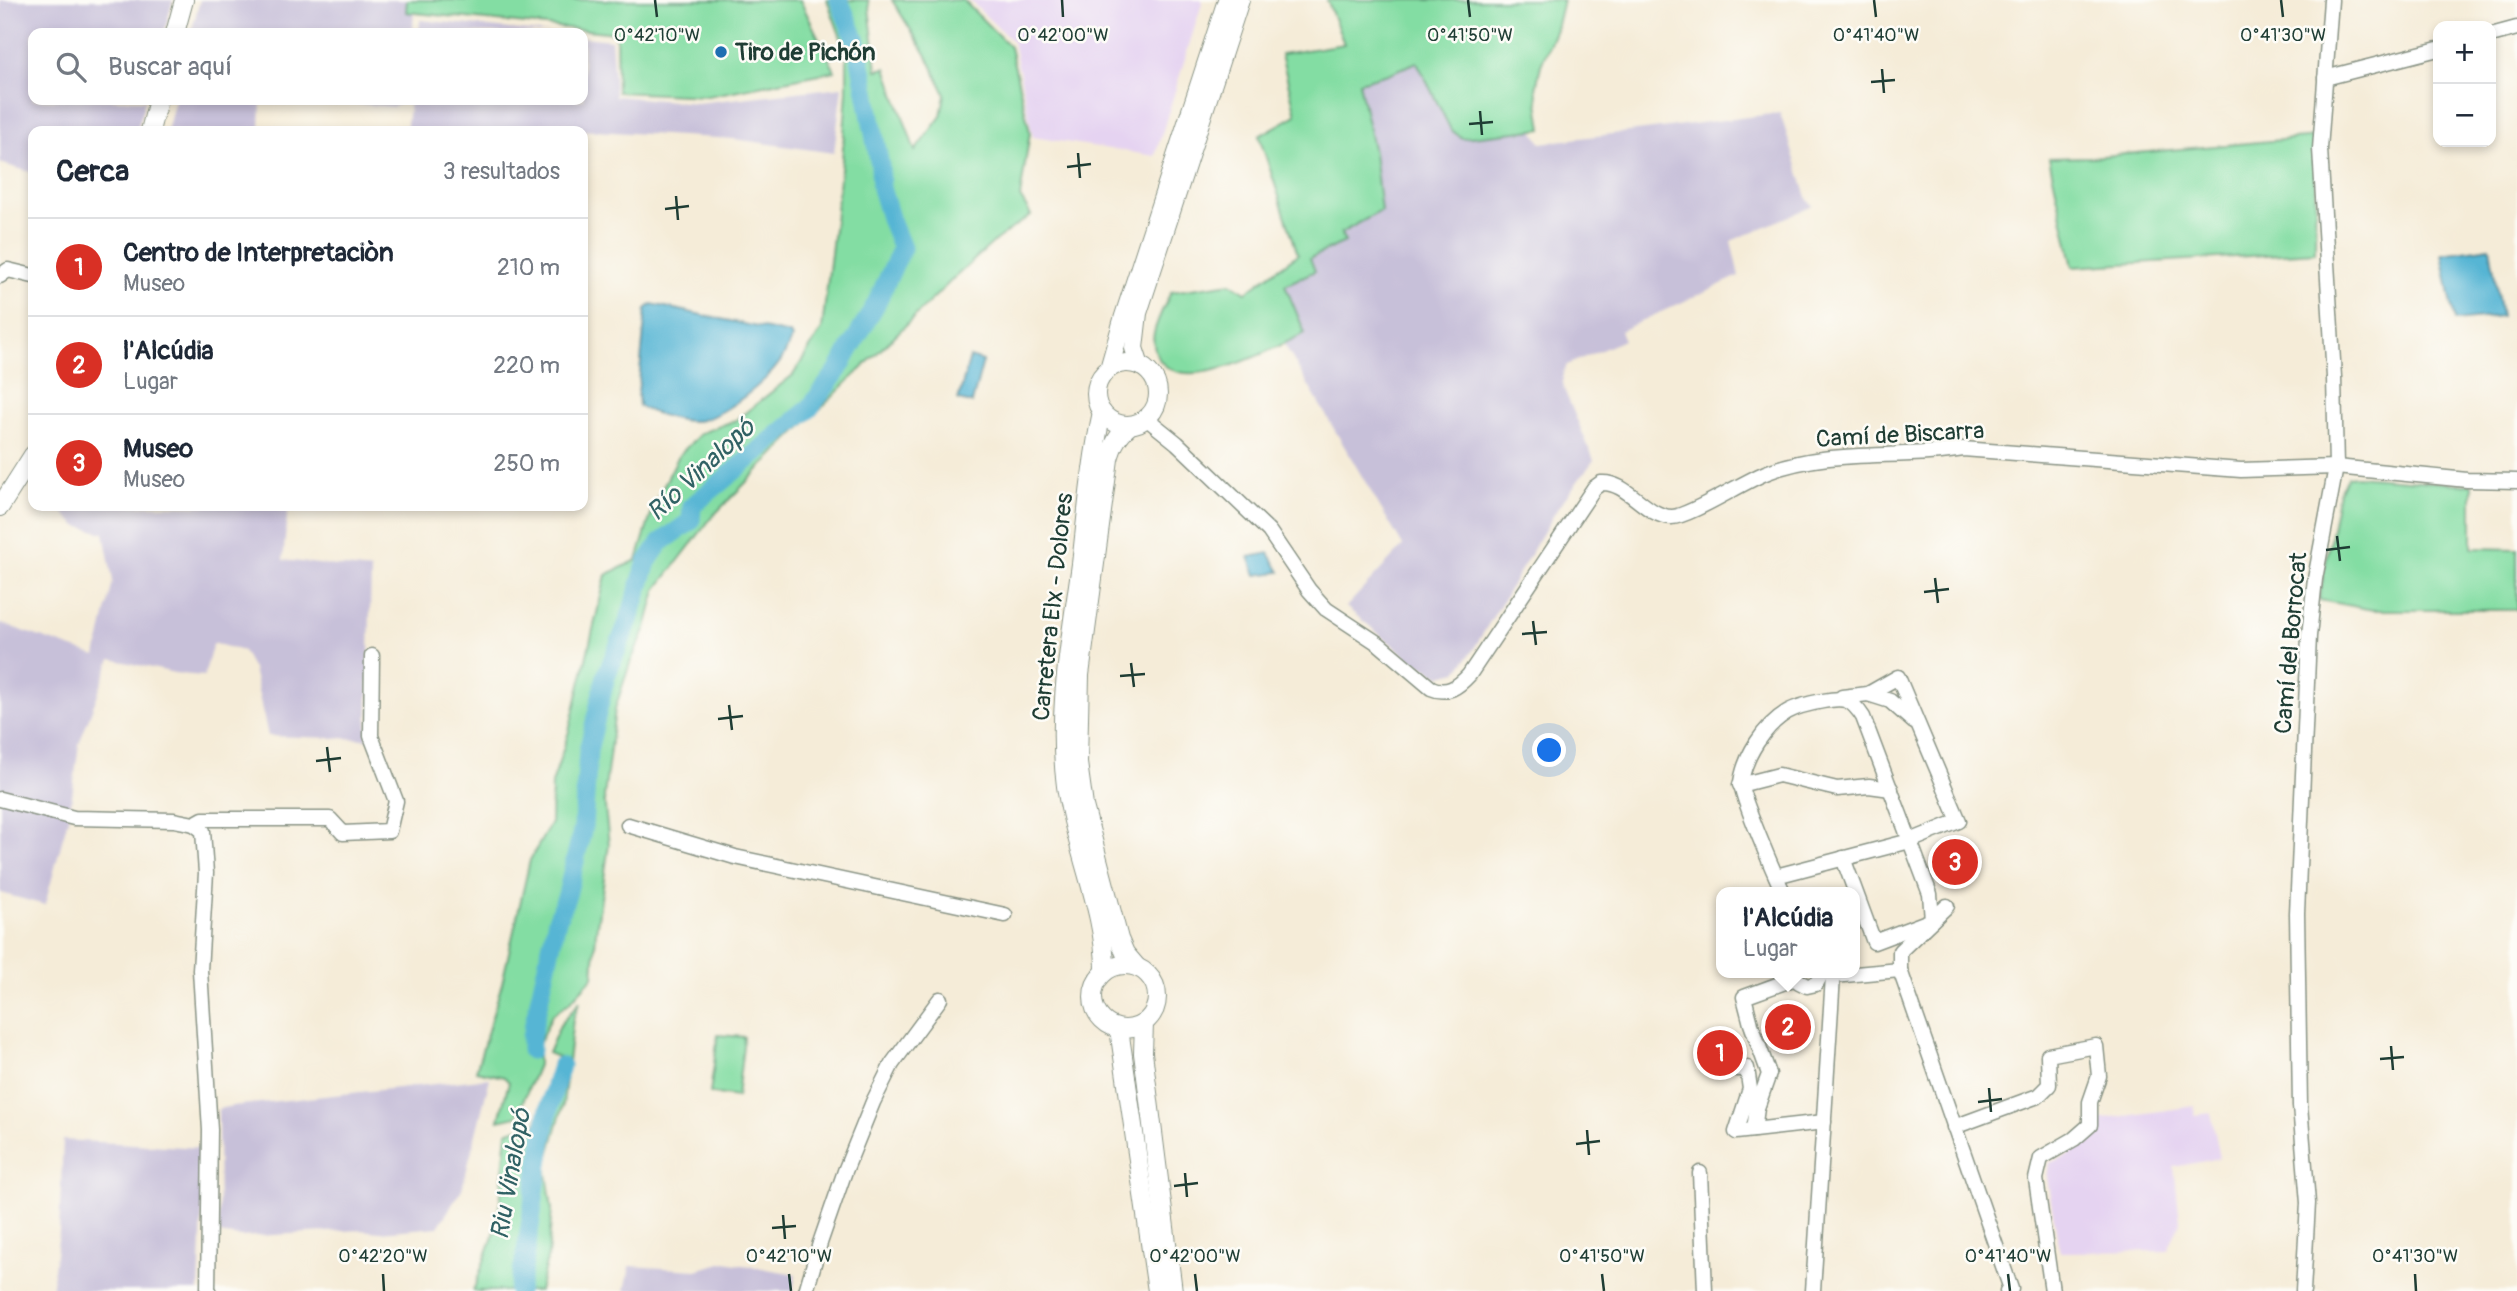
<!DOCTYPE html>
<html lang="es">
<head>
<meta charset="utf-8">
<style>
  body { margin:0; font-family:Pangolin,sans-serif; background:#f6f6f7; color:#1f2937 }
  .controls { position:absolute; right:21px; top:21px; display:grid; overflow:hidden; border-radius:14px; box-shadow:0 4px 10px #0003 }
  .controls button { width:63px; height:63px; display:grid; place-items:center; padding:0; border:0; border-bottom:2px solid #e0e1e3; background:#fff; color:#1f2937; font:35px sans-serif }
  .you { position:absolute; left:1550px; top:751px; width:24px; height:24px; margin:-18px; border:5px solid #fff; border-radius:50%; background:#1a73e8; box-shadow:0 0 0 10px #1a73e833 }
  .badge { display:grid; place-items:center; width:46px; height:46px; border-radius:50%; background:#d93025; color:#fff; font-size:23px; font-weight:700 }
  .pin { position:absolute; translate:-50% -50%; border:4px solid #fff; box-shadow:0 2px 7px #0006 }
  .popup { position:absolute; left:1716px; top:887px; width:144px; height:91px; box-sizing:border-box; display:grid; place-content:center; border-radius:14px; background:#fff; filter:drop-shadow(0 2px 5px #0005); font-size:23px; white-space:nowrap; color:#747a83 }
  .popup b { font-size:26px; color:#1f2937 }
  .popup::after { content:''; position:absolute; left:50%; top:100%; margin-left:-14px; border:14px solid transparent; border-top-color:#fff }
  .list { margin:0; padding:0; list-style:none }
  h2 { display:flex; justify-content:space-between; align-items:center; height:91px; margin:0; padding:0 28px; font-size:30px }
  h2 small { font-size:23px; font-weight:400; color:#747a83 }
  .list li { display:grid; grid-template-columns:46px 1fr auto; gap:21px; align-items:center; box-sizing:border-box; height:98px; padding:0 28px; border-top:2px solid #e0e1e3 }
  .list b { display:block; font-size:26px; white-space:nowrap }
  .list p { margin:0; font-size:23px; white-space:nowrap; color:#747a83 }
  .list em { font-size:23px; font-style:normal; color:#747a83 }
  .icon { flex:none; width:38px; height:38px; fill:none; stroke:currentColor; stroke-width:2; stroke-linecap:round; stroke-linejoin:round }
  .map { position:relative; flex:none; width:2517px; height:1291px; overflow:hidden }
  .search { position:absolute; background:#fff; box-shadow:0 4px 10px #0003; left:28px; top:28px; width:560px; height:77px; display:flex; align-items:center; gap:18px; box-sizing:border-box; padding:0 24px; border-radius:14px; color:#747a83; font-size:26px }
  .panel { position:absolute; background:#fff; box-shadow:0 4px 10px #0003; left:28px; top:126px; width:560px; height:385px; border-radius:14px }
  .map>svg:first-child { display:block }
  .built { fill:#e5d3f1 }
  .industrial { fill:#c7c0d9 }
  .green { fill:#83dda3; stroke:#518d6c; stroke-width:2 }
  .water { fill:#56b5d4; stroke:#3a7984; stroke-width:2 }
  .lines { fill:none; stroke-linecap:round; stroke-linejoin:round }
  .river { stroke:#56b5d4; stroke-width:19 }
  .minor-casing { stroke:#8a9486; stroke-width:17 }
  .major-casing { stroke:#8a9486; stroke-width:20 }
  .minor { stroke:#fff; stroke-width:14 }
  .major { stroke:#fff; stroke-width:18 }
  .ticks { fill:none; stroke:#1f3d34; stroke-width:2.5 }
  .poi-dot { fill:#1f6fb2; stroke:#fdfcf7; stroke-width:2.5 }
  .labels { text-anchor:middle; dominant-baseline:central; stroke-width:5; stroke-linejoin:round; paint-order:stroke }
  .poi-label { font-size:24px; font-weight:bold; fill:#1f3d34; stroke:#fdfcf7; text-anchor:start }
  .street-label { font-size:24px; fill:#1f3d34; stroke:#fdfcf7 }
  .water-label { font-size:26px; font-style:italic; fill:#306164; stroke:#fdfcf7 }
  .ticks-label { font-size:18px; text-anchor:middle; fill:#1f3d34; stroke:#fdfcf7; stroke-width:5; stroke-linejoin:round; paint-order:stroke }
</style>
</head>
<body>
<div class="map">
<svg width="2517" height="1291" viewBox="0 0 2517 1291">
  <rect width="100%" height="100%" fill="#fdfcf7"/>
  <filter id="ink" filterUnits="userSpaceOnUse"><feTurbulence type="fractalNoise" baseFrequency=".0143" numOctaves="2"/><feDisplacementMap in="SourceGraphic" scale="14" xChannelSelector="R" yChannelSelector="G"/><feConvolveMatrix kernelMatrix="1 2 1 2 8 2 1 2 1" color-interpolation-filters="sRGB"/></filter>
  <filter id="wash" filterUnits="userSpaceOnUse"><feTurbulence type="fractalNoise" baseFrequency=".00686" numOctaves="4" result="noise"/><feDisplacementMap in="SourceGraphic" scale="28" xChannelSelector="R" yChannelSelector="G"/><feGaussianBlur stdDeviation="1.57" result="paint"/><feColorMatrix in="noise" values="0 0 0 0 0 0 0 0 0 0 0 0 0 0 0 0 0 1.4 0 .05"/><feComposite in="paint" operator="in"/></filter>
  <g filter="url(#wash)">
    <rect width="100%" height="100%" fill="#f5ecd8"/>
    <g class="built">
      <path d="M 969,0 L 1203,0 L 1155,156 L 1033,137 L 1013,42 Z"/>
      <path d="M 2195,1106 L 2194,1115 L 2211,1113 L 2220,1158 L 2174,1167 L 2180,1222 L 2168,1251 L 2060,1252 L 2047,1178 L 2049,1163 L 2071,1154 L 2095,1133 L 2099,1120 Z"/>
    </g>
    <g class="industrial">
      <path d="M 0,0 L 173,0 L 164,33 L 33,33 L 33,100 L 145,100 L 137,131 L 33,131 L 33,173 L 0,163 Z"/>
      <path d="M 200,0 L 414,0 L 413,33 L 191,33 Z"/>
      <path d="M 420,20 L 549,33 L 419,33 Z"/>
      <path d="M 583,37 L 611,40 L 615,96 L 697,103 L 842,87 L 834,153 L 734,139 L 543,128 L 539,131 L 406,131 L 410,100 L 583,100 Z"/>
      <path d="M 1417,62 L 1451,130 L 1533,130 L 1541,143 L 1780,113 L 1808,200 L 1813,206 L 1731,241 L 1739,276 L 1620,331 L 1624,340 L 1567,365 L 1563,373 L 1563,387 L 1594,460 L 1559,506 L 1473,650 L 1457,672 L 1441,676 L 1410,659 L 1346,607 L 1403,546 L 1284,344 L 1305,333 L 1285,285 L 1314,271 L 1309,258 L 1345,242 L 1340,233 L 1381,211 L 1374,153 L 1359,82 L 1388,74 Z"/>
      <path d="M 175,100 L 261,100 L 260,131 L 167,131 Z"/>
      <path d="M 309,100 L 409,100 L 393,107 Z"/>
      <path d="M 56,506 L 288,506 L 283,560 L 371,570 L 367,739 L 268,736 L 253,669 L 243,651 L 213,643 L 204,676 L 179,674 L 111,659 L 79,744 L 70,811 L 45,905 L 0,893 L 0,623 L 96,656 L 113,581 L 104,533 L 77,526 Z"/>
      <path d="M 490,1078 L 462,1189 L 438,1227 L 380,1232 L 360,1230 L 240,1237 L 219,1234 L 218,1109 L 232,1106 Z"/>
      <path d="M 63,1140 L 202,1148 L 204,1160 L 199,1291 L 51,1291 L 59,1232 Z"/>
      <path d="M 725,1262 L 796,1274 L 793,1291 L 625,1291 L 630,1266 L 696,1270 Z"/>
    </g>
    <g class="green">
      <path d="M 407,0 L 800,0 L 835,71 L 708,96 L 617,92 L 616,33 L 406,12 Z"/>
      <path d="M 827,0 L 868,0 L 877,70 L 886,68 L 915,151 L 941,116 L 945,94 L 926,54 L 892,0 L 963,0 L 1010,47 L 1030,132 L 1020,197 L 1031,215 L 997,239 L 953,279 L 783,445 L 712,517 L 656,590 L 646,628 L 630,663 L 615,709 L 604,797 L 609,845 L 596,932 L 593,977 L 569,1003 L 552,1015 L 538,1046 L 538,1065 L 517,1116 L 499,1120 L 509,1082 L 504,1077 L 476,1071 L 502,983 L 530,860 L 551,823 L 552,784 L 569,731 L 606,575 L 637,560 L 654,505 L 679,455 L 701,433 L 736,420 L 793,375 L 822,329 L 842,161 L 847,91 L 847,54 Z"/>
      <path d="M 1327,0 L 1563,0 L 1556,29 L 1541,65 L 1536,88 L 1542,129 L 1462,138 L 1451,130 L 1417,62 L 1388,74 L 1359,82 L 1374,153 L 1381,211 L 1341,233 L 1345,242 L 1310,258 L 1315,271 L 1285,285 L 1305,333 C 1276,348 1184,397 1159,359 C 1155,353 1152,340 1154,333 C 1157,319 1165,305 1171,292 L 1231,283 L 1246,292 L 1298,254 L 1259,136 L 1296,115 L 1281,54 L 1344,44 Z"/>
      <path d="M 2316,137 L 2315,252 L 2073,267 L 2049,158 L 2092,157 Z"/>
      <path d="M 2356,476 L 2472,485 L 2472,548 L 2517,549 L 2517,610 L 2373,610 L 2319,600 L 2339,491 L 2348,477 Z"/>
      <path d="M 580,1001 L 573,1019 L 563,1105 L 546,1166 L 552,1209 L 548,1255 L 539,1291 L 473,1291 L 498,1223 L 507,1132 L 517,1128 L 528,1131 L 536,1124 L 560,1058 L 548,1053 L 560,1025 Z"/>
      <path d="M 718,1035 L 744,1037 L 737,1097 L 710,1093 Z"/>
    </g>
    <g class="water">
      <path d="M 2490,247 L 2501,316 L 2455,321 L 2442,254 Z"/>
      <path d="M 652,304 L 790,334 L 792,338 C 788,346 785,355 780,362 C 765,383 727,413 702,420 C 687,424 652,414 639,406 L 638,393 L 646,309 Z"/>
      <path d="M 970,357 L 983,361 L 972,403 L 958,400 Z"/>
      <path d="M 1269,553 L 1280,572 L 1256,575 L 1249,557 Z"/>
    </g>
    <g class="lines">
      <g class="river">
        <path d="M 531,1050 L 531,1037 L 557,920 L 567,895 L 583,827 L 588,751 L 606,676 L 629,620 L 647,562 L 660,543 L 691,521 L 692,506 L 809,409 L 838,370 L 876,304 L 902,248 L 891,221 L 881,188 L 880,166 L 857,43 L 839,0"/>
        <path d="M 518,1291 C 536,1217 536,1139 561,1066"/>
      </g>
    </g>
  </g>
  <g filter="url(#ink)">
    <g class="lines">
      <g class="minor-casing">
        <g id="minor">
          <path d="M 2491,35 L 2517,28"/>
          <path d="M 2325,78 L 2438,49"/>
          <path d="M 0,276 L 8,270 L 33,276"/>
          <path d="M 1146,418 L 1177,443 L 1269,531 L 1309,590 L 1326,609 L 1379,644 L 1431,688 C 1447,695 1458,687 1469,675 L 1594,488 L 1601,483 C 1628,481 1645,517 1672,517 C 1689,517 1746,480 1768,472 C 1830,448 1899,460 1963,449 L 2241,470 L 2336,467 L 2467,480 L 2517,481"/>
          <path d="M 1868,694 L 1890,701 L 1914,722"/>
          <path d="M 1740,785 L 1779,775 L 1837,789 L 1869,786 L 1891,789"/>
          <path d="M 0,799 L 74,818 L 174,820 L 194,824 L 203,831 L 206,873 L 200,970 L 210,1130 L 208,1291"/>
          <path d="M 194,824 L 203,819 L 330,819 L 343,833 L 389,831 L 396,801 L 371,736 L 372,656"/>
          <path d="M 628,825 L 735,857 L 1005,915"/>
          <path d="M 1776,876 L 1910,841 L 1959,821 L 1898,677 L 1868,694 L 1842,697"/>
          <path d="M 1783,892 C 1776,877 1739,792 1741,782 C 1745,756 1764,726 1787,712 C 1797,706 1812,703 1823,701 C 1844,697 1851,698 1863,717 L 1930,894 L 1932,920 L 1874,942 L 1843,858"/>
          <path d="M 1900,970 L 2011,1289 L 2007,1291"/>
          <path d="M 1795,973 L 1799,982 L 1807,986 L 1816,984 L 1822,973"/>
          <path d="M 1737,1069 L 1747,1068 L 1750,1089 L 1736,1132 L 1824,1122"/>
          <path d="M 1954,1127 L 2038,1096 L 2049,1085 L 2048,1055 L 2096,1046 L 2099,1076 L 2090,1102 L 2090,1125 L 2074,1139 L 2041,1158 L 2036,1179 L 2052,1291"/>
          <path d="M 1754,1130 L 1757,1108 L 1769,1074 L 1751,1024 L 1744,997 L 1796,978"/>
          <path d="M 1700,1173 L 1705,1291"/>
          <path d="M 806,1291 L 820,1243 L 845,1171 L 873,1102 L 892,1064 L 940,999"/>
          <path d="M 1813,1291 L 1833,976 L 1900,970 L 1900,951 L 1947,906"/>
          <path d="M 2303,1291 L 2308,1203 L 2300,1106 L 2297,913 L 2309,636 L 2315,579 L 2336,467 L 2334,377 L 2320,149 L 2331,0"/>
        </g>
      </g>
      <g class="major-casing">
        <g id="major">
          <path d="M 175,33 L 184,0"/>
          <path d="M 150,131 L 158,100"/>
          <circle cx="1127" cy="394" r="31"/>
          <path d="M 1140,366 L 1134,348 L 1138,313 L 1240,0"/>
          <path d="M 1109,369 L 1124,316 L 1227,0"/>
          <path d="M 1102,412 C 1091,462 1087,513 1081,564 C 1071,637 1056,712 1066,786 C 1074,846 1106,913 1105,972"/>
          <path d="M 1130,425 C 1118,435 1113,444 1109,459 L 1080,675 L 1078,763 L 1084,806 L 1119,939 L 1125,953 L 1137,967"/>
          <path d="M 0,507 L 33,455"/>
          <circle cx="1125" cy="997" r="32"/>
          <path d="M 1144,1023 L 1143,1053 L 1173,1291"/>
          <path d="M 1119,1029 L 1157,1291"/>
        </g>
      </g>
      <use href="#minor" class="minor"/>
      <use href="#major" class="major"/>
    </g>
  </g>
  <path class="ticks" d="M 655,0 L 657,17M 1062,0 L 1063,17M 1468,0 L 1470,17M 1874,0 L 1876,17M 2281,0 L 2283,17M 1882,69 L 1884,93M 1871,82 L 1895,80M 1480,111 L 1482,135M 1469,124 L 1493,122M 1078,153 L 1080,178M 1067,167 L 1091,164M 676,196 L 678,220M 665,209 L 689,206M 2337,536 L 2340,561M 2326,550 L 2350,547M 1935,578 L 1938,603M 1924,592 L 1949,589M 1533,621 L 1536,645M 1522,634 L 1547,632M 1131,663 L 1134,687M 1120,676 L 1145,674M 729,705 L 732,730M 718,719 L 743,716M 327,747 L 330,772M 316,761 L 341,758M 2391,1046 L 2393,1070M 2380,1059 L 2404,1057M 1989,1088 L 1991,1112M 1978,1102 L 2002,1099M 1587,1130 L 1589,1155M 1576,1144 L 1600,1141M 1185,1173 L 1187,1197M 1174,1186 L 1198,1183M 783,1215 L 785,1239M 772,1228 L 796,1226M 383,1274 L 384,1291M 789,1274 L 791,1291M 1195,1274 L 1197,1291M 1602,1274 L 1604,1291M 2008,1274 L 2010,1291M 2415,1274 L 2416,1291"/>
  <circle class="poi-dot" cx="721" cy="52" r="7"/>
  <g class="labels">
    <g class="poi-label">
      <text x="735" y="52">Tiro de Pichón</text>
    </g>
    <g class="street-label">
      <text transform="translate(1900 435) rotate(-3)">Camí de Biscarra</text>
      <text transform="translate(1053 607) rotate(-84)">Carretera Elx - Dolores</text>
      <text transform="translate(2291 643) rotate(-85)">Camí del Borrocat</text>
    </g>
    <g class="water-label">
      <text transform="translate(701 470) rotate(-43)">Río Vinalopó</text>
      <text transform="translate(511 1174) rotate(-80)">Riu Vinalopó</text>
    </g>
  </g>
  <g class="ticks-label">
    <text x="657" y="41">0°42'10"W</text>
    <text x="1063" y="41">0°42'00"W</text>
    <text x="1470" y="41">0°41'50"W</text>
    <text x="1876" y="41">0°41'40"W</text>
    <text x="2283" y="41">0°41'30"W</text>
    <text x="383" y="1262">0°42'20"W</text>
    <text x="789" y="1262">0°42'10"W</text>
    <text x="1195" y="1262">0°42'00"W</text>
    <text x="1602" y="1262">0°41'50"W</text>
    <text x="2008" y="1262">0°41'40"W</text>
    <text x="2415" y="1262">0°41'30"W</text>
  </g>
</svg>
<div class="controls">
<button>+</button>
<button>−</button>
</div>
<div class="you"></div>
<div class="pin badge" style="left:1720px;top:1053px">1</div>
<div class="pin badge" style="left:1788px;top:1027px">2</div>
<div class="popup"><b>l'Alcúdia</b>Lugar</div>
<div class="pin badge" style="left:1955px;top:862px">3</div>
<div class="search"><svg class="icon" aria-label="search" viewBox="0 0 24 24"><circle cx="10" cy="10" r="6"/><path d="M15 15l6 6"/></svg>Buscar aquí</div>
<section class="panel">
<h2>Cerca<small>3 resultados</small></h2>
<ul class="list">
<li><span class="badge">1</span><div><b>Centro de Interpretaciòn</b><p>Museo</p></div><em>210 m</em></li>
<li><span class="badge">2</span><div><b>l'Alcúdia</b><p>Lugar</p></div><em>220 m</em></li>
<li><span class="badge">3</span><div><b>Museo</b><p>Museo</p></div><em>250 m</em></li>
</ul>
</section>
</div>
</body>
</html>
